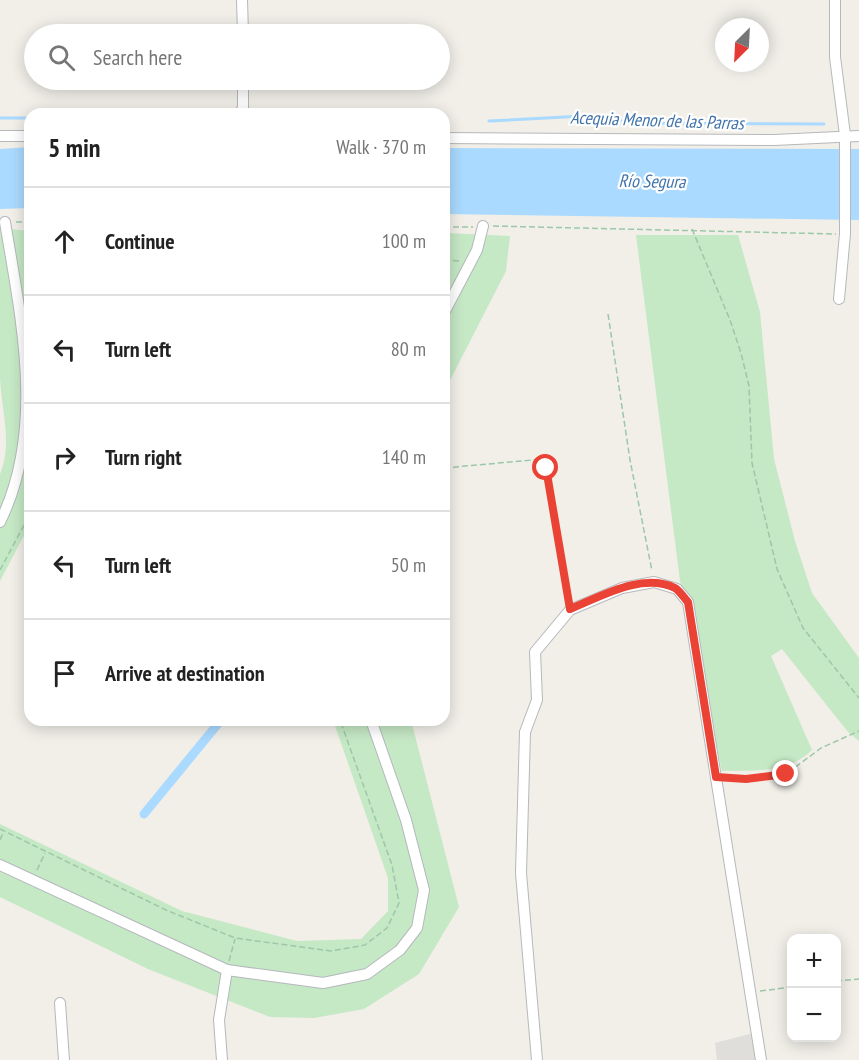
<!DOCTYPE html>
<html lang="en">
<head>
<meta charset="utf-8">
<style>
  body { margin:0; font-family:"PT Sans Narrow",sans-serif; background:#f6f6f6; color:#222 }
  .controls { position:absolute; right:18px; bottom:18px; display:grid; overflow:hidden; border-radius:12px; box-shadow:0 3px 15px #0003 }
  .controls button { width:54px; height:54px; display:grid; place-items:center; padding:0; border:0; border-bottom:2px solid #e0e0e0; background:#fff; color:#222; font:30px sans-serif }
  .compass { position:absolute; left:715px; top:18px; width:54px; height:54px; border-radius:50%; background:#fff; box-shadow:0 3px 15px #0003; rotate:204deg }
  .stop { position:absolute; width:18px; height:18px; margin:-14px; border:4px solid #ea4335; border-radius:50%; background:#fff }
  .stop.end { background:#ea4335; border-color:#fff; box-shadow:0 2px 6px #0008 }
  .list { margin:0; padding:0; list-style:none }
  h2 { display:flex; justify-content:space-between; align-items:center; height:78px; margin:0; padding:0 24px; font-size:26px }
  h2 small { font-size:20px; font-weight:400; color:#767676 }
  .list li { display:grid; grid-template-columns:39px 1fr auto; gap:18px; align-items:center; box-sizing:border-box; height:108px; padding:0 24px; border-top:2px solid #e0e0e0 }
  .list b { display:block; font-size:22px; white-space:nowrap }
  .list em { font-size:20px; font-style:normal; color:#767676 }
  .icon { flex:none; width:33px; height:33px; fill:none; stroke:currentColor; stroke-width:2; stroke-linecap:round; stroke-linejoin:round }
  .map { position:relative; flex:none; width:859px; height:1060px; overflow:hidden }
  .search { position:absolute; background:#fff; box-shadow:0 3px 15px #0003; left:24px; top:24px; width:426px; height:66px; display:flex; align-items:center; gap:15px; box-sizing:border-box; padding:0 21px; border-radius:33px; color:#767676; font-size:22px }
  .panel { position:absolute; background:#fff; box-shadow:0 3px 15px #0003; left:24px; top:108px; width:426px; height:618px; border-radius:18px }
  .map>svg:first-child { display:block }
  .industrial { fill:#e0deda }
  .green { fill:#c5e8c5 }
  .water { fill:#aadaff }
  .lines { fill:none; stroke-linecap:round; stroke-linejoin:round }
  .stream { stroke:#aadaff; stroke-width:3 }
  .canal { stroke:#aadaff; stroke-width:9 }
  .minor-casing { stroke:#b5b8bc; stroke-width:12 }
  .path { stroke:#9cc7a9; stroke-width:1.5; stroke-dasharray:6 3; stroke-linecap:butt }
  .minor { stroke:#fff; stroke-width:10 }
  .route { stroke:#ea4335; stroke-width:8 }
  .labels { text-anchor:middle; dominant-baseline:central; stroke-width:4.5; stroke-linejoin:round; paint-order:stroke }
  .water-label { font-size:18px; font-style:italic; fill:#4174aa; stroke:#fff }
</style>
</head>
<body>
<div class="map">
<svg width="859" height="1060" viewBox="0 0 859 1060">
  <rect width="100%" height="100%" fill="#f1efe8"/>
  <path class="industrial" d="M 757,1032 L 762,1035 L 767,1060 L 717,1060 L 715,1043 Z"/>
  <g class="green">
    <path d="M 0,228 L 30,231 L 30,524 L 0,581 L 0,474 C 13,444 1,408 0,377 C 0,328 0,278 0,228 Z"/>
    <path d="M 446,233 L 510,236 L 506,271 L 444,392 L 444,235 Z"/>
    <path d="M 636,235 L 738,235 L 760,312 L 774,459 L 795,541 L 812,593 L 859,658 L 859,741 L 848,732 L 782,649 L 771,656 L 812,750 C 788,774 754,770 722,771 L 680,581 Z"/>
    <path d="M 333,720 L 411,720 L 459,907 L 419,974 L 364,1009 L 314,1018 L 270,1017 L 148,969 L 0,897 L 0,824 L 182,911 L 297,941 L 361,939 L 388,911 L 388,878 Z"/>
  </g>
  <g class="water">
    <path d="M 30,147 L 30,208 L 0,209 L 0,149 Z"/>
    <path d="M 444,148 L 859,149 L 859,220 L 444,214 Z"/>
  </g>
  <g class="lines">
    <g class="stream">
      <path d="M 0,118 L 30,118"/>
      <path d="M 489,121 L 584,116 L 640,123 L 824,124"/>
    </g>
    <path class="canal" d="M 144,814 L 221,720"/>
    <g class="minor-casing">
      <g id="minor">
        <path d="M 242,0 L 243,34"/>
        <path d="M 835,0 L 835,57 L 845,135 L 845,234 L 839,299"/>
        <path d="M 239,114 L 243,108 L 243,80"/>
        <path d="M 0,136 L 30,136"/>
        <path d="M 444,138 L 774,140 L 859,136"/>
        <path d="M 444,313 L 477,250 L 483,226"/>
        <path d="M 0,522 C 46,429 21,319 5,222"/>
        <path d="M 0,865 L 227,970 L 323,983 L 367,974 L 400,950 L 417,928 L 424,890 L 406,820 L 371,720"/>
        <path d="M 60,1003 L 64,1060"/>
        <path d="M 222,1060 L 219,1020 L 227,970"/>
        <path d="M 537,1060 L 521,873 L 525,732 L 537,700 L 535,652 L 570,610 L 622,588 L 654,582 L 677,589 L 688,602 L 761,1060"/>
      </g>
    </g>
    <g class="path">
      <path d="M 16,222 L 30,222"/>
      <path d="M 493,226 L 836,234"/>
      <path d="M 444,227 L 473,227"/>
      <path d="M 692,229 L 730,320 L 741,353 L 749,386 L 752,463 L 777,569 L 803,628 L 859,698"/>
      <path d="M 444,260 L 461,261"/>
      <path d="M 608,314 L 630,460 L 652,571"/>
      <path d="M 444,468 L 543,459 L 568,599"/>
      <path d="M 0,570 L 30,514"/>
      <path d="M 726,778 L 746,779 L 786,774 L 821,748 L 859,731"/>
      <path d="M 0,829 L 166,910 L 235,938 L 331,951 L 365,945 L 387,928 L 399,903 L 392,865 L 340,720"/>
      <path d="M 0,840 L 3,833"/>
      <path d="M 37,870 L 45,853"/>
      <path d="M 229,961 L 235,939"/>
      <path d="M 836,981 L 859,979"/>
      <path d="M 760,991 L 792,987"/>
    </g>
    <use href="#minor" class="minor"/>
  </g>
  <g class="lines">
    <path class="route" d="M 546,468 L 570,609 C 600,597 642,572 675,588 C 680,591 684,598 688,602 L 716,777 L 746,779 L 786,774"/>
  </g>
  <g class="labels">
    <g class="water-label">
      <text transform="translate(657 120) rotate(2)">Acequia Menor de las Parras</text>
      <text transform="translate(652 181) rotate(1)">Río Segura</text>
    </g>
  </g>
</svg>
<div class="controls">
<button>+</button>
<button>−</button>
</div>
<svg class="compass" viewBox="-18 -18 36 36"><path d="M0-13l5 13h-10z" fill="#e53935"/><path d="M0 13l5-13h-10z" fill="#767676"/></svg>
<div class="stop" style="left:546px;top:468px"></div>
<div class="stop end" style="left:786px;top:774px"></div>
<div class="search"><svg class="icon" aria-label="search" viewBox="0 0 24 24"><circle cx="10" cy="10" r="6"/><path d="M15 15l6 6"/></svg>Search here</div>
<section class="panel">
<h2>5 min<small>Walk · 370 m</small></h2>
<ul class="list">
<li><svg class="icon" aria-label="ahead" viewBox="0 0 24 24"><path d="M12 20V5M6 11l6-6 6 6"/></svg><div><b>Continue</b></div><em>100 m</em></li>
<li><svg class="icon" aria-label="left" viewBox="0 0 24 24"><path d="M17 20v-9H6M10 6l-5 5 5 5"/></svg><div><b>Turn left</b></div><em>80 m</em></li>
<li><svg class="icon" aria-label="right" viewBox="0 0 24 24"><path d="M7 20v-9h11M14 6l5 5-5 5"/></svg><div><b>Turn right</b></div><em>140 m</em></li>
<li><svg class="icon" aria-label="left" viewBox="0 0 24 24"><path d="M17 20v-9H6M10 6l-5 5 5 5"/></svg><div><b>Turn left</b></div><em>50 m</em></li>
<li><svg class="icon" aria-label="arrive" viewBox="0 0 24 24"><path d="M6 21V4h12l-3 4 3 4H6"/></svg><div><b>Arrive at destination</b></div></li>
</ul>
</section>
</div>
</body>
</html>
